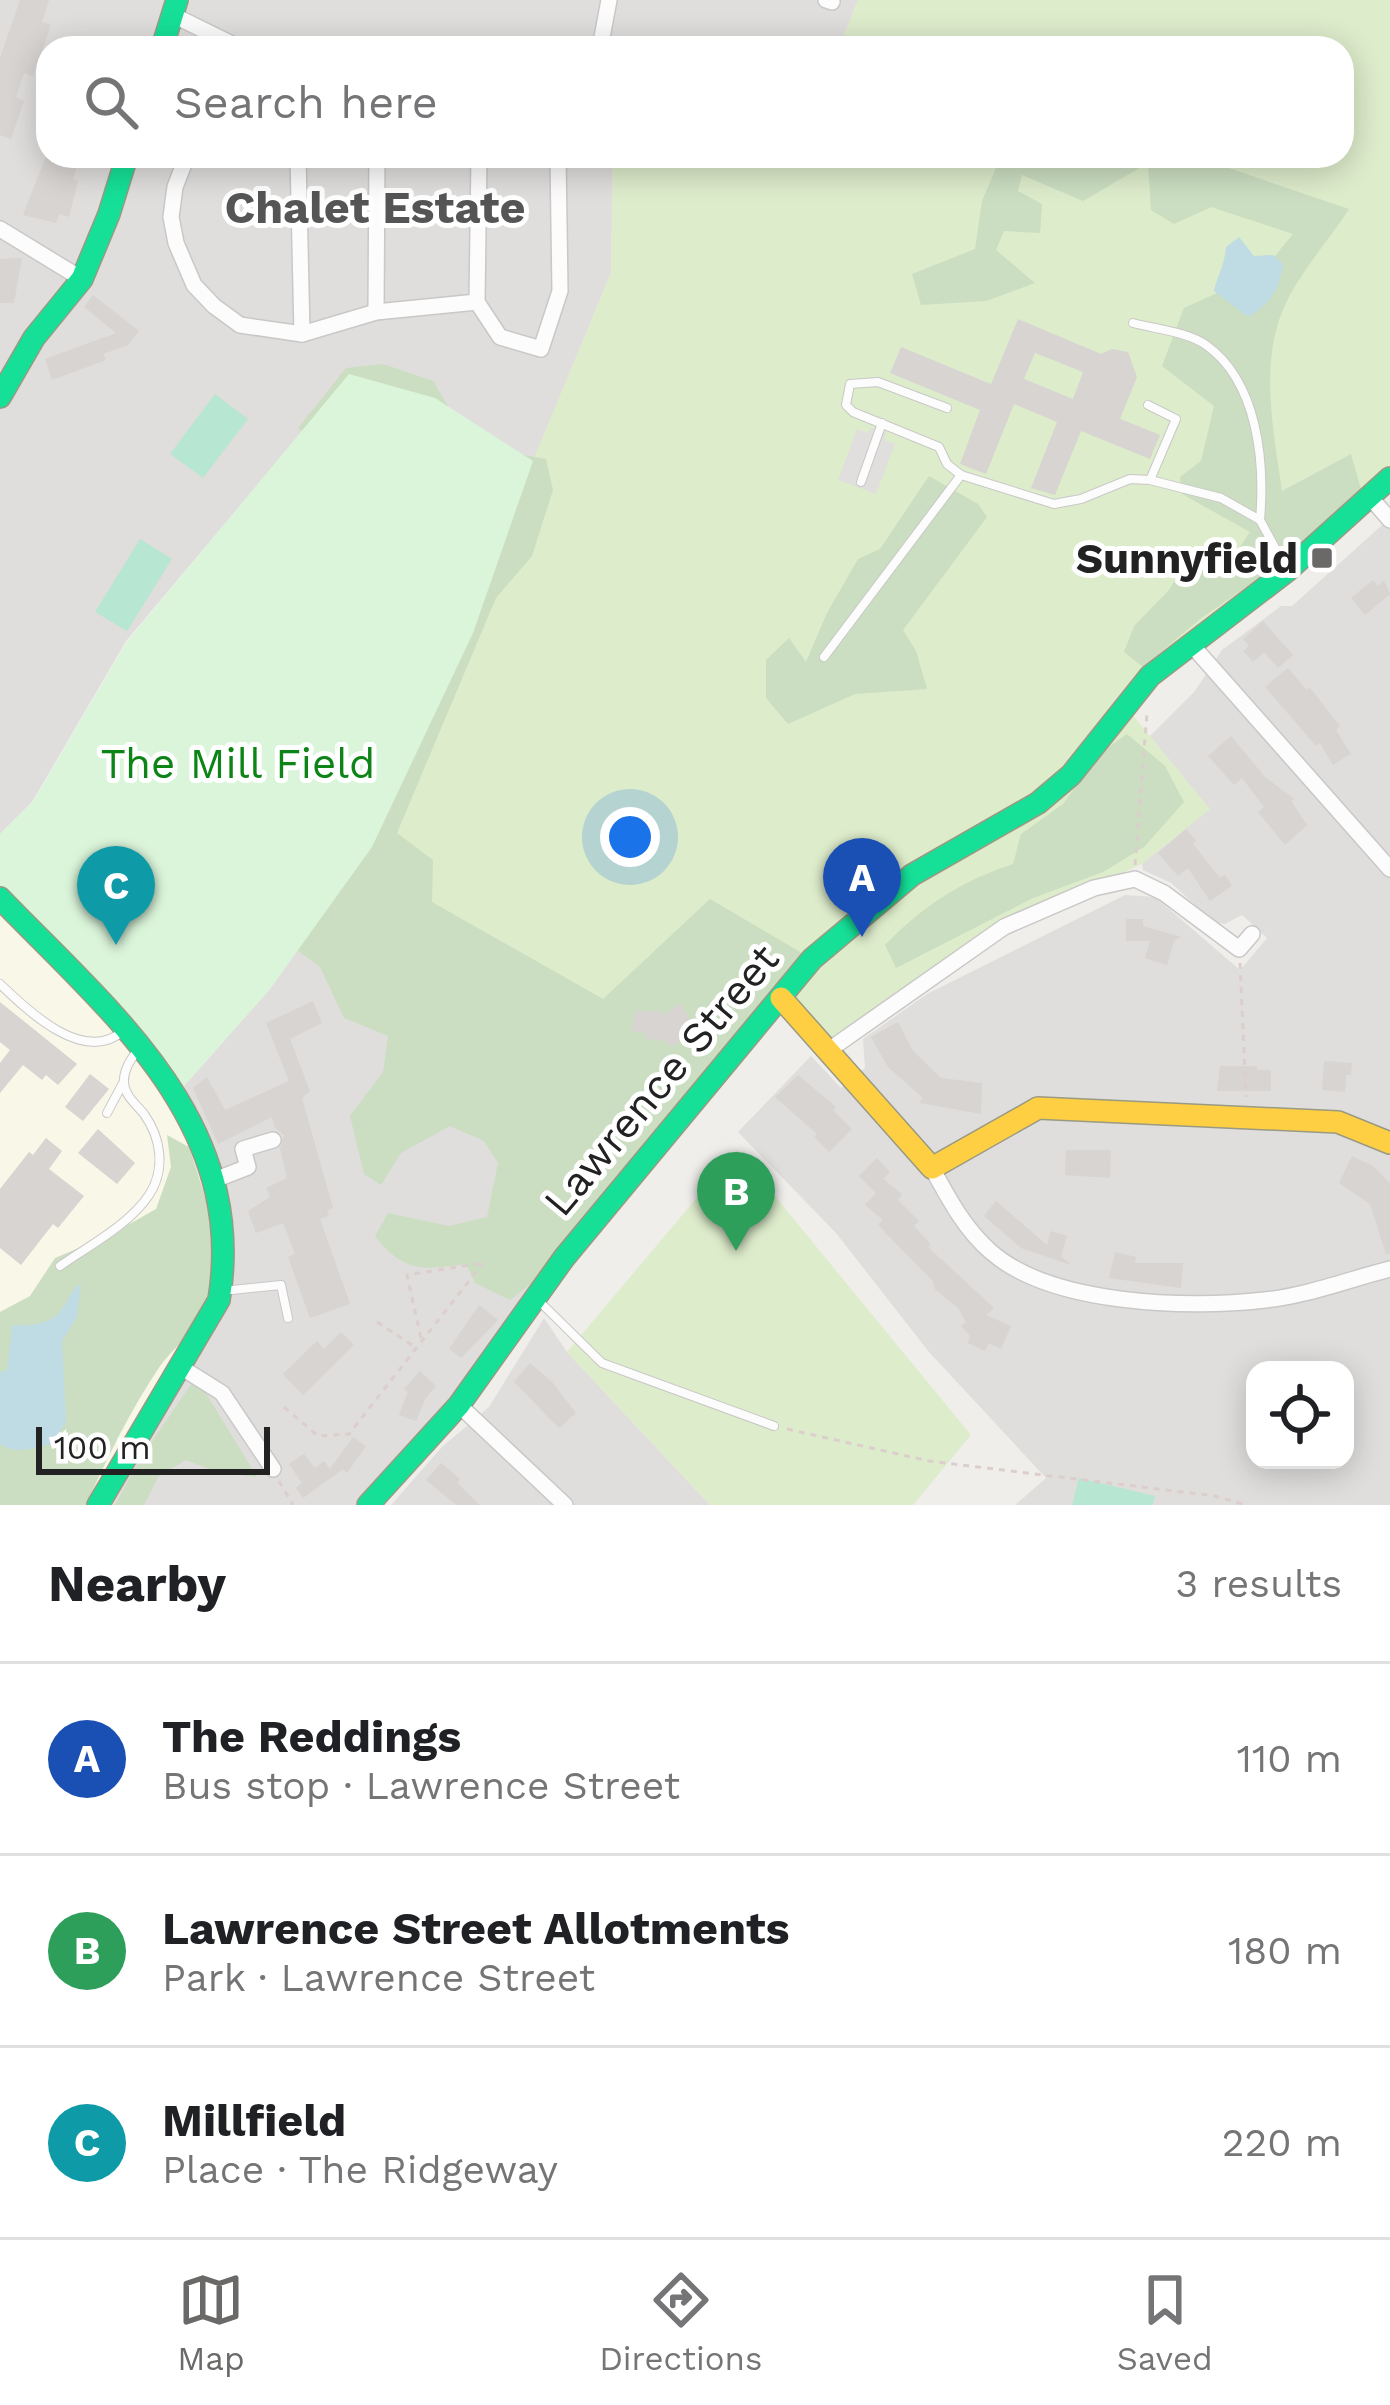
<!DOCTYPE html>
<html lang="en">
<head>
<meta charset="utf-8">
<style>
  body { margin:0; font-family:"Work Sans",sans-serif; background:#f6f6f6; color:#202124 }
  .controls { position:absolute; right:36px; bottom:36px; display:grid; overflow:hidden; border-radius:24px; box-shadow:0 6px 30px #0003 }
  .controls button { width:108px; height:108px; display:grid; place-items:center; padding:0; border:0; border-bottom:3px solid #e0e0e0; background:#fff; color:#202124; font:60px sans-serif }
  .scale { position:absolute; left:36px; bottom:30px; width:234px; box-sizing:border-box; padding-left:12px; border:6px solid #222; border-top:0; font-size:33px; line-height:42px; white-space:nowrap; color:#222; -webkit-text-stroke:9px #fff; paint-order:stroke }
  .you { position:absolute; left:630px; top:837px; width:42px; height:42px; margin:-30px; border:9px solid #fff; border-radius:50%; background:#1a73e8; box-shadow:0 0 0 18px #1a73e833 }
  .badge { display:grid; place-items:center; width:78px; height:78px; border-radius:50%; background:#6a6968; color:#fff; font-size:39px; font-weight:700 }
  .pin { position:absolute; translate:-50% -99px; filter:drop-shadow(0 3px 6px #0008) }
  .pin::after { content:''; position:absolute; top:63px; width:42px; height:36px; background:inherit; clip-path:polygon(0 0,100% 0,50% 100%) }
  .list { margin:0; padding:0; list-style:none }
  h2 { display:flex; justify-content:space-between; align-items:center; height:156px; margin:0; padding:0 48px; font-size:51px }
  h2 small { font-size:39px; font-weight:400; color:#757577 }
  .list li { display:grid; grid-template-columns:78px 1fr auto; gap:36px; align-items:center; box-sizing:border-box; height:192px; padding:0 48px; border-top:3px solid #e0e0e0 }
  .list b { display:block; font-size:45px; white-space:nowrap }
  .list p { margin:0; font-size:39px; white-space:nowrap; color:#757577 }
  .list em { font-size:39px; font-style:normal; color:#757577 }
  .icon { flex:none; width:66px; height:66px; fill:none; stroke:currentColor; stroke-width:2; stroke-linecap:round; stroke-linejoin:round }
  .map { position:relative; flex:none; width:1390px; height:1505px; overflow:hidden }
  .search { position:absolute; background:#fff; box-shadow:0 6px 30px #0003; left:36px; right:36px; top:36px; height:132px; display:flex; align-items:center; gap:30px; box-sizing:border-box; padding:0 42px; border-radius:36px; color:#757577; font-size:45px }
  .sheet { height:732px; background:#fff }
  nav { display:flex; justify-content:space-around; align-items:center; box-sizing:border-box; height:168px; border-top:3px solid #e0e0e0; background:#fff; font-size:33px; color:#757577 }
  nav a { display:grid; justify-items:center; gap:6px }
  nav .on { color:#6a6968 }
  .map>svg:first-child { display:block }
  .residential { fill:#dfdedc; fill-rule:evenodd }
  .education { fill:#f8f7e8 }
  .grass { fill:#ddeccb }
  .forest { fill:#cbdec1 }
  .park { fill:#daf5da }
  .pitch { fill:#b7e6d2 }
  .parking { fill:#e0dfde }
  .water { fill:#bfdbe3 }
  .building { fill:#d7d4d2; fill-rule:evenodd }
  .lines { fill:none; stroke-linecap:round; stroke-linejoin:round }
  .lane-casing { stroke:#c9c8c7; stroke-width:10 }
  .street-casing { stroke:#c9c8c7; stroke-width:18 }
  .fast-casing { stroke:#999a82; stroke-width:24 }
  .slow-casing { stroke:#999a82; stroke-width:24 }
  .path { stroke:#dccecd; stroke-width:3; stroke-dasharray:6 6; stroke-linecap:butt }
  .lane { stroke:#fdfcfc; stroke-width:8 }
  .street { stroke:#fdfcfc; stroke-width:15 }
  .fast { stroke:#16e098; stroke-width:21 }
  .slow { stroke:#ffcf43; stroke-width:21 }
  .poi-dot { fill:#6a6968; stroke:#fff; stroke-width:4.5 }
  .labels { text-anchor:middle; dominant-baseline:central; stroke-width:10; stroke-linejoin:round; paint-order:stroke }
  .poi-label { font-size:42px; font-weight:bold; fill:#222; stroke:#fff; text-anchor:end }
  .park-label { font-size:42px; fill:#0c8416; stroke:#fff }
  .street-label { font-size:42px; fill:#222; stroke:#fff }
  .neighbourhood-label { font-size:45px; font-weight:bold; fill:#555; stroke:#fff }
</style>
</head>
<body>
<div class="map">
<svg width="1390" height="1505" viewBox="0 0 1390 1505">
  <rect width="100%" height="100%" fill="#f0eeeb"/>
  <g class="residential">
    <path d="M 0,0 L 858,0 L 839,48 L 48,48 L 48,156 L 613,156 L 611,273 L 533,462 L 350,375 L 126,641 L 32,802 L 0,834 Z"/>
    <path d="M 1390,518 L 1390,1505 L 1015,1505 L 1046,1478 L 929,1352 L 836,1233 L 738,1132 L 811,1056 L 841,1088 L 865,1068 L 863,1039 L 927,994 L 1125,895 L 1155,897 L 1240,970 L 1267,938 L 1242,915 L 1225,924 L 1214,922 L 1171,883 L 1143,870 L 1142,864 L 1209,809 L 1150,736 L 1195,691 L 1222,650 L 1281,606 L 1292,606 ZM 1255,1370 L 1345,1370 L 1345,1460 L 1255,1460 Z"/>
    <path d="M 306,938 L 476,1091 L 566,1246 L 536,1298 L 368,1505 L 98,1505 L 176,1095 L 270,989 Z"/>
    <path d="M 544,1318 L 567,1352 L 710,1505 L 391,1505 L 442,1447 L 489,1407 Z"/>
  </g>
  <path class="education" d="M 0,898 L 190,1116 L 224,1270 L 98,1505 L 74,1505 L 0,1487 Z"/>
  <g class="grass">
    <path d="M 858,0 L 1390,0 L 1390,476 L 1126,707 L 1210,809 L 1142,864 L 1001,929 L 832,1039 L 782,985 L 604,1000 L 416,910 L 372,847 L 611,273 L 613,156 L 1342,156 L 1342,48 L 839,48 Z"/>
    <path d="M 737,1150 L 971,1435 L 913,1505 L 710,1505 L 567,1352 Z"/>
  </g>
  <g class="forest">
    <path d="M 1001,156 L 1193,156 L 1349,209 C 1328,242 1297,275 1282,312 C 1260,367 1274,434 1282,491 L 1351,454 L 1362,493 L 1290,557 L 1200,619 L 1143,667 L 1124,652 L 1134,626 L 1169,590 L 1190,556 L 1223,572 L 1250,532 L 1182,494 L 1180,477 L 1201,461 L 1214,406 L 1162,366 L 1184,308 L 1261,273 L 1293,234 L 1211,207 L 1174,224 L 1151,210 L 1148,163 L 1083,201 L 1022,175 L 1018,191 L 1042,204 L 1040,233 L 1004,231 L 996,250 L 1035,283 L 986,301 L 921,305 L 912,274 L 975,249 L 982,201 Z"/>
    <path d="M 383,364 L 433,381 C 467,440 480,448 546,459 L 553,490 L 532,556 L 496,598 L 397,833 L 433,860 L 432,902 L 603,999 L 710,899 L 812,959 L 564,1258 L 510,1300 L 475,1283 L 466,1264 C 423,1270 404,1273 375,1236 L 388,1213 L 449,1226 L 487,1217 L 498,1163 L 484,1141 L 450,1126 L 401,1153 L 381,1185 L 364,1174 L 350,1116 L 383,1072 L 388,1036 L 344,1018 L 320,967 L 290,945 L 329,454 L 298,428 L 346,368 Z"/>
    <path d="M 929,476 L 978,504 L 987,517 L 903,630 L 916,651 L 927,689 L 855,694 L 788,724 L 766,698 L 766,660 L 789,638 L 806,662 L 827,613 L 858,559 L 880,549 Z"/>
    <path d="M 1127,734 L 1165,766 L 1184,802 L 1144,847 L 1103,872 L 1033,898 L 896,968 L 885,945 C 923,906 961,881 1013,864 L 1021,834 L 1063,804 L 1099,754 Z"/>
    <path d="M 167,1135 L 189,1147 C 203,1189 227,1257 212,1301 C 203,1324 175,1346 160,1366 C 131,1409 107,1458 86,1505 L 0,1505 L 0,1312 L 30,1296 L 55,1258 L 112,1234 L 156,1209 L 171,1167 Z"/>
    <path d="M 196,1377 L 257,1477 L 217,1472 L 186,1460 L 158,1477 L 144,1505 L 115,1505 L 140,1459 Z"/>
  </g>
  <path class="park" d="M 349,374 L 435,398 L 533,461 L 473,633 L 372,847 L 270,989 L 176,1095 L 0,901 L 0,834 L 33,802 L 126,643 Z"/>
  <g class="pitch">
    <path d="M 215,394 L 248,419 L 203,478 L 170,454 Z"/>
    <path d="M 140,539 L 172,559 L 127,631 L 95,612 Z"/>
    <path d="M 1079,1478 L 1155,1496 L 1153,1505 L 1072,1505 Z"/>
  </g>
  <path class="parking" d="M 871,428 L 886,433 L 884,440 L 895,444 L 876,494 L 838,480 L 857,429 L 868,433 Z"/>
  <g class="water">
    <path d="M 1239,237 L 1254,256 L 1273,255 L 1283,264 C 1280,289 1270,304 1248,317 L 1214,291 C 1218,274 1225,264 1226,247 Z"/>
    <path d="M 81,1283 L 77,1317 L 62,1341 L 66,1421 L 55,1443 C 38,1448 15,1455 0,1444 L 0,1372 L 7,1370 L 12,1325 C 31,1326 50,1325 62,1309 C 71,1298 69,1291 81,1283 Z"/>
  </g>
  <g class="building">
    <path d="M 20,0 L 49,0 L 42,22 L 51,25 L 33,76 L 24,73 L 16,97 L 24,101 L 11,139 L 0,135 L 0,58 Z"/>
    <path d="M 46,156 L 80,156 L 73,179 L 78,181 L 69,217 L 59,214 L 56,223 L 23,215 Z"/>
    <path d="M 22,258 L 14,303 L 0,303 L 0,259 Z"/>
    <path d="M 93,295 L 139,331 L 128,345 L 103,354 L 106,360 L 52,380 L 45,359 L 116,333 L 84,307 Z"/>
    <path d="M 1018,319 L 1101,354 L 1112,349 L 1128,352 L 1137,377 L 1120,419 L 1160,435 L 1150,459 L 1081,431 L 1055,495 L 1031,488 L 1057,422 L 1014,404 L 986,474 L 960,464 L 980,410 L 890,373 L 901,347 L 991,384 ZM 1035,353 L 1083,372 L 1073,399 L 1024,379 Z"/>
    <path d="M 1373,580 L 1378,586 L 1384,580 L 1390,594 L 1365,615 L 1351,598 Z"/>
    <path d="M 1263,621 L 1293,655 L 1278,668 L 1264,652 L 1253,662 L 1243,651 L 1249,646 L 1243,639 Z"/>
    <path d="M 1288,668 L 1307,690 L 1310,688 L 1340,726 L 1336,730 L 1351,754 L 1333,765 L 1320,743 L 1316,746 L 1265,687 Z"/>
    <path d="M 1231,736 L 1265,777 L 1294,799 L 1291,801 L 1307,825 L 1285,845 L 1258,812 L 1264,807 L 1242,778 L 1234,785 L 1208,756 Z"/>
    <path d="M 1186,829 L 1196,841 L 1193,844 L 1220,878 L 1225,875 L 1232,886 L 1210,901 L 1188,868 L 1178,876 L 1158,853 Z"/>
    <path d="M 1126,919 L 1143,919 L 1143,926 L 1181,937 L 1174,941 L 1167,965 L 1145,958 L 1150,941 L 1126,941 Z"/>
    <path d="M 313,1001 L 322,1023 L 290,1039 L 310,1091 L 302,1098 L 333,1208 L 327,1210 L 329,1216 L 320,1219 L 350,1304 L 310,1318 L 288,1257 L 295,1254 L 283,1223 L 256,1233 L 248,1211 L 270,1197 L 266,1188 L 287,1178 L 280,1149 L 284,1135 L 275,1128 L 272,1117 L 218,1144 L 193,1088 L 207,1077 L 225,1110 L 289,1081 L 266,1023 Z"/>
    <path d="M 0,1002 L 77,1064 L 58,1085 L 46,1075 L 42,1080 L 23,1065 L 0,1093 L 0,1063 L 10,1050 L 0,1042 Z"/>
    <path d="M 680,1003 L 693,1024 L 692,1033 L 672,1047 L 664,1041 L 646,1039 L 646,1033 L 632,1031 L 634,1011 L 661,1011 L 664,1015 Z"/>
    <path d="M 898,1022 L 913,1051 L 941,1078 L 982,1083 L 981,1114 L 920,1103 L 922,1097 L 888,1067 L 871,1037 Z"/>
    <path d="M 1324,1061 L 1352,1063 L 1351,1075 L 1346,1075 L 1345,1092 L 1322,1090 Z"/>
    <path d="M 1220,1066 L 1257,1066 L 1257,1070 L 1271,1070 L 1271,1091 L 1217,1091 Z"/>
    <path d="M 90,1074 L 109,1089 L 83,1121 L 65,1107 Z"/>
    <path d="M 798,1075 L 836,1107 L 833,1110 L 852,1129 L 829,1152 L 814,1137 L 817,1134 L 775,1097 Z"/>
    <path d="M 98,1129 L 135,1163 L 117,1184 L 78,1153 Z"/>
    <path d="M 46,1138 L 62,1151 L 49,1169 L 84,1196 L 58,1228 L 53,1224 L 21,1265 L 0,1248 L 0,1189 L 29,1152 L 33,1155 Z"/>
    <path d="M 1066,1150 L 1111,1150 L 1110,1178 L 1065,1175 Z"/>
    <path d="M 1352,1156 L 1373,1166 L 1390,1183 L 1390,1254 L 1386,1254 L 1370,1204 L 1339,1183 Z"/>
    <path d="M 877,1158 L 890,1172 L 883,1179 L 902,1194 L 898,1200 L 919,1221 L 914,1226 L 931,1245 L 928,1247 L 994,1308 L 986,1315 L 1011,1326 L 1001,1349 L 989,1343 L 985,1351 L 968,1343 L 970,1336 L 961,1326 L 966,1322 L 958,1308 L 935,1289 L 933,1281 L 878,1225 L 883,1220 L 865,1205 L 876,1193 L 859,1176 Z"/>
    <path d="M 996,1201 L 1047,1245 L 1051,1231 L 1067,1236 L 1061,1256 L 1071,1265 L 1021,1248 L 984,1216 Z"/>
    <path d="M 1115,1252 L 1136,1257 L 1135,1263 L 1183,1263 L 1181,1288 L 1109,1278 Z"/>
    <path d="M 479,1305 L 498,1320 L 461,1358 L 449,1349 Z"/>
    <path d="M 341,1332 L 354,1345 L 303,1395 L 283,1374 L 317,1341 L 324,1349 Z"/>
    <path d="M 530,1363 L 552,1382 L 576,1413 L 559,1428 L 514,1382 Z"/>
    <path d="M 420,1371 L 436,1386 L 425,1399 L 416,1421 L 399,1415 L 408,1392 L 404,1389 Z"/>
    <path d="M 353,1437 L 366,1446 L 347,1473 L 343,1469 L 303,1498 L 296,1488 L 302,1483 L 289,1464 L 304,1454 L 315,1468 L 324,1461 L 330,1469 Z"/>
    <path d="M 441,1463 L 460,1479 L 457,1483 L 480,1505 L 456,1505 L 426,1480 Z"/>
  </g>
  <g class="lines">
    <g class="lane-casing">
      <g id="lane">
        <path d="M 1133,323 C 1155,329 1188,332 1206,345 C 1258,382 1265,462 1260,520"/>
        <path d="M 1148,405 L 1176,419 L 1150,480"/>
        <path d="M 947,408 L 878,382 L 850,384 L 846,405 L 853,412 L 939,447 L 947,464 L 961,475"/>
        <path d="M 861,482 L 882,423"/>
        <path d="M 824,657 L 961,475 L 1054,504 L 1081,499 L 1130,479 L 1150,480 L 1221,498 L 1260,520 L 1286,568"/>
        <path d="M 0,984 C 28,1011 84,1065 123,1031"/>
        <path d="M 107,1113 L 123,1083"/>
        <path d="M 60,1266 C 90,1245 129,1225 149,1195 C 166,1169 161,1138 144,1114 C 136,1104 125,1096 124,1083 C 123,1069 132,1058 139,1048"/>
        <path d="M 222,1291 L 281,1285 L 288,1318"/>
        <path d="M 537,1299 L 602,1363 L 774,1426"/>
      </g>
    </g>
    <g class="street-casing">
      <g id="street">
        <path d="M 826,0 L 832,2"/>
        <path d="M 173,15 L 240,48"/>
        <path d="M 600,48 L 609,0"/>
        <path d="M 187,156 L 175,187 L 171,217 L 176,243 L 194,285 L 214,306 L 240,325 L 302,334 L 376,312 L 477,302"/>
        <path d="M 298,156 L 302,334"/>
        <path d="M 479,156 L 477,302 L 500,337 L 541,349 L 560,291 L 558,156"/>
        <path d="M 0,229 L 82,279"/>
        <path d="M 376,312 L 377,156"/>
        <path d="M 1370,497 L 1390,520"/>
        <path d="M 1190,643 L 1390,869"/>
        <path d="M 829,1050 L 1004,927 L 1094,888 L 1135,879 L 1164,893 L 1239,949 L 1252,934"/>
        <path d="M 932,1168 C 949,1199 964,1228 990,1251 C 1050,1305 1188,1309 1265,1300 C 1306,1296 1350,1279 1390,1269"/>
        <path d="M 212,1181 L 248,1167 L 243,1149 L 273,1140"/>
        <path d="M 179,1366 L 222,1393 L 273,1469"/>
        <path d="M 459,1405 L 565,1505"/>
      </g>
    </g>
    <g class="fast-casing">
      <g id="fast">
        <path d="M 162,48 L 177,0"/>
        <path d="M 0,397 L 34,338 L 82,279 L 109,214 L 127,156"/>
        <path d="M 0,898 C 111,1013 248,1122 219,1300 L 98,1505"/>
        <path d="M 368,1505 L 459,1405 L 564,1258 L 812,959 L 912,875 L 1038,803 L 1071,775 L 1150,676 L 1287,571 L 1390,478"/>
      </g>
    </g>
    <g class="slow-casing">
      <path id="slow" d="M 781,998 L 932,1168 L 1038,1108 L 1338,1122 L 1390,1143"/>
    </g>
    <g class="path">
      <path d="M 1135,865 L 1147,713"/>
      <path d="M 1240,963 L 1246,1097"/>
      <path d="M 377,1322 L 415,1347"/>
      <path d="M 421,1338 L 407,1275 L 482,1263"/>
      <path d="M 284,1407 L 318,1436 L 349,1434 L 483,1263"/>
      <path d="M 787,1429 L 929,1461 L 1215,1496 L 1246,1505"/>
      <path d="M 279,1481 L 293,1505"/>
    </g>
    <use href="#lane" class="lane"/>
    <use href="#street" class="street"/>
    <use href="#fast" class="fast"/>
    <use href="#slow" class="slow"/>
  </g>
  <rect class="poi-dot" x="1310" y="546" width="24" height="24" rx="6"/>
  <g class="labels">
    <g class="poi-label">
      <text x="1298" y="558">Sunnyfield</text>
    </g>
    <g class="park-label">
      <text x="238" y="763">The Mill Field</text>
    </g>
    <g class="street-label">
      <text transform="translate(661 1080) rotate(-50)">Lawrence Street</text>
    </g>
    <g class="neighbourhood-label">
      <text x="375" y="207">Chalet Estate</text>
    </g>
  </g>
</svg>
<div class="controls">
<button><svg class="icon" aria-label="locate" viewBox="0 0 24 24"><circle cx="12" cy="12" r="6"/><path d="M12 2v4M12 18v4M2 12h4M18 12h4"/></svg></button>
</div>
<div class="scale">100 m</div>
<div class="you"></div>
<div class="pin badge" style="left:862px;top:937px;background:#1a4fb4">A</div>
<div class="pin badge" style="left:736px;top:1251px;background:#2e9e5b">B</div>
<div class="pin badge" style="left:116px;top:945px;background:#0f9aa8">C</div>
<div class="search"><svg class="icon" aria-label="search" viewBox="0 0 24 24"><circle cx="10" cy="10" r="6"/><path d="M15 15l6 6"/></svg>Search here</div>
</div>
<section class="sheet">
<h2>Nearby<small>3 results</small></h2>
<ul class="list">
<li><span class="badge" style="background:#1a4fb4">A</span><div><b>The Reddings</b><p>Bus stop · Lawrence Street</p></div><em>110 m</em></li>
<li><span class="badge" style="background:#2e9e5b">B</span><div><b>Lawrence Street Allotments</b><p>Park · Lawrence Street</p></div><em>180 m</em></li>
<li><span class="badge" style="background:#0f9aa8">C</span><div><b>Millfield</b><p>Place · The Ridgeway</p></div><em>220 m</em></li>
</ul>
</section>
<nav>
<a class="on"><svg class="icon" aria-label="map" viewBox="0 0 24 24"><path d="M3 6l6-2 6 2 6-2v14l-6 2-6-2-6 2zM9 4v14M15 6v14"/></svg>Map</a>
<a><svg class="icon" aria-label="directions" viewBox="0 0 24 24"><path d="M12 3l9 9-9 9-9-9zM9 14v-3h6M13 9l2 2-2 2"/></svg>Directions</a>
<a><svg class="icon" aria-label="saved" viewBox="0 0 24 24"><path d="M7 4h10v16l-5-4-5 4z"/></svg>Saved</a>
</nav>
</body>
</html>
